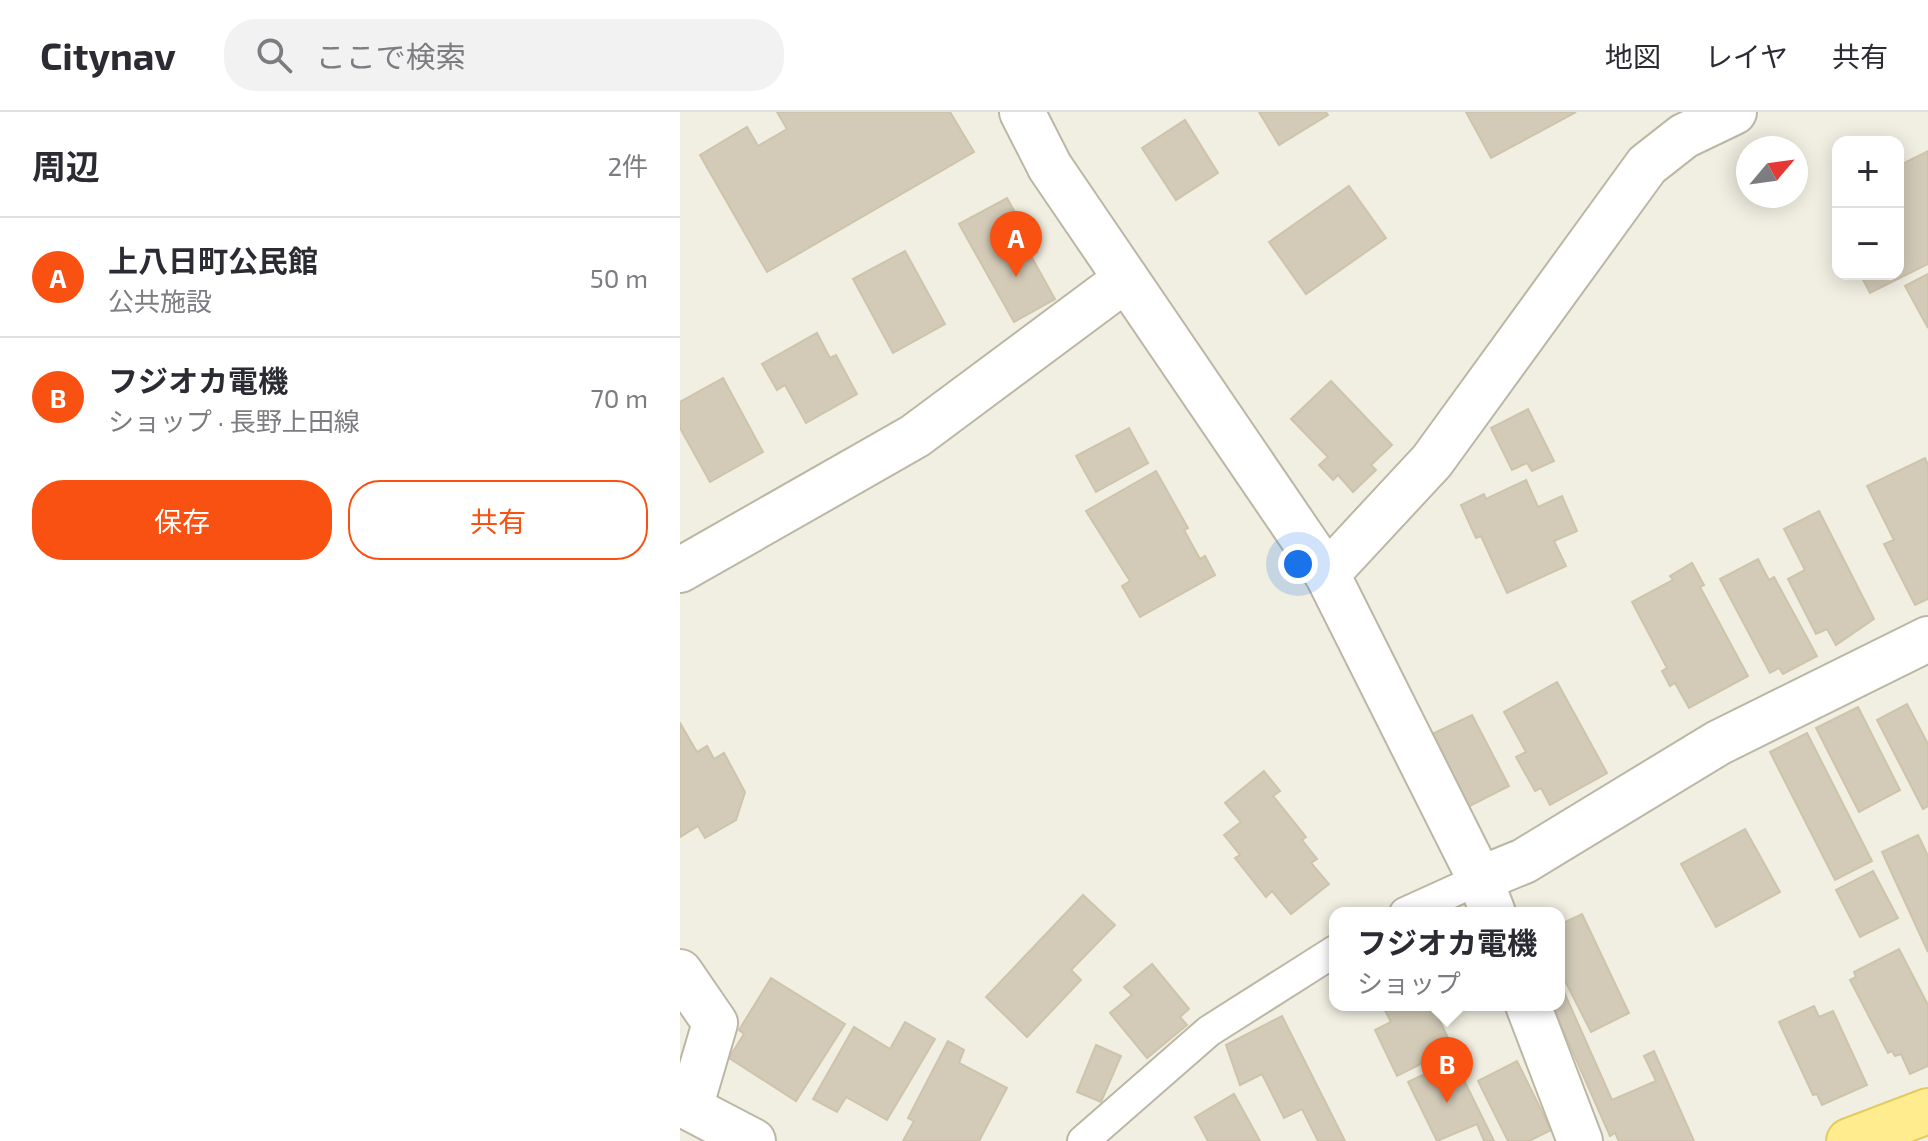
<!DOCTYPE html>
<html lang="ja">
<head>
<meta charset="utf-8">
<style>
  body { margin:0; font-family:"Exo 2","Noto Sans JP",sans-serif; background:#f2f2f3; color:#2b2b33 }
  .controls { position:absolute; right:24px; top:24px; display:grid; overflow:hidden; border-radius:16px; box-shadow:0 4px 20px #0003 }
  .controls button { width:72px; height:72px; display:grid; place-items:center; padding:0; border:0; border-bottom:2px solid #e1e1e2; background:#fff; color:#2b2b33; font:40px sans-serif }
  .compass { position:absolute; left:1056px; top:24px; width:72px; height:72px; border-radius:50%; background:#fff; box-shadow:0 4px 20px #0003; rotate:61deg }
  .you { position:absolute; left:618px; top:452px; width:28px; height:28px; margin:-20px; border:6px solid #fff; border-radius:50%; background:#1a73e8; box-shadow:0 0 0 12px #1a73e833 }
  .badge { display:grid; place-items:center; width:52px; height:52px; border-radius:50%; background:#f95111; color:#fff; font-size:26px; font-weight:700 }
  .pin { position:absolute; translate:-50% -66px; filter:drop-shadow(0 2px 4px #0008) }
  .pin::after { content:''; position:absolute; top:42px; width:28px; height:24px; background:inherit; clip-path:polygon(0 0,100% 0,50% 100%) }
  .popup { position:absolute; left:649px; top:795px; width:236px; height:104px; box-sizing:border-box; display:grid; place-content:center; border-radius:16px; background:#fff; filter:drop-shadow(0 2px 6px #0005); font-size:26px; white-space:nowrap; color:#7c7c81 }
  .popup b { font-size:30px; color:#2b2b33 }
  .popup::after { content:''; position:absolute; left:50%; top:100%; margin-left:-16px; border:16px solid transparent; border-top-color:#fff }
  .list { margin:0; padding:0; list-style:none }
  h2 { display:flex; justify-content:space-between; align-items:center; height:104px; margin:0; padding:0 32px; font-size:34px }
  h2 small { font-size:26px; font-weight:400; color:#7c7c81 }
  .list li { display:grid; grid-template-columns:52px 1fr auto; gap:24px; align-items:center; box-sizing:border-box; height:120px; padding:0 32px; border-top:2px solid #e1e1e2 }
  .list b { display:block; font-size:30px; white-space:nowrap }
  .list p { margin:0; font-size:26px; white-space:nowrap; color:#7c7c81 }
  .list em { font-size:26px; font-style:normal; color:#7c7c81 }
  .actions { display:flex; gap:16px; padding:24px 32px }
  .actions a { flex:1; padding:18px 0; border:2px solid #f95111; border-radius:32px; text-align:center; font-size:28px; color:#f95111 }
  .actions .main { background:#f95111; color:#fff }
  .icon { flex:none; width:44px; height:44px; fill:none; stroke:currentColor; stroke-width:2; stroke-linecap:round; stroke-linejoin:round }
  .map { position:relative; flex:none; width:1248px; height:1029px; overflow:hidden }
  header { display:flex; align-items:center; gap:48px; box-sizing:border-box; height:112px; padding:0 40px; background:#fff; border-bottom:2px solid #e1e1e2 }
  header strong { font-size:38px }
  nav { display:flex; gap:44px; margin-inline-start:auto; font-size:28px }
  .search { width:560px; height:72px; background:#f2f2f3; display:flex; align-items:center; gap:20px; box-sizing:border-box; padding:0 28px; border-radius:32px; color:#7c7c81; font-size:30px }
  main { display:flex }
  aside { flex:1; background:#fff }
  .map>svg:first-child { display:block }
  .building { fill:#d3cbb8; stroke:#cdc4ab; stroke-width:2 }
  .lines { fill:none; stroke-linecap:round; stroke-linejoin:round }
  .service-casing { stroke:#bcb7a5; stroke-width:34 }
  .minor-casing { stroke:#bcb7a5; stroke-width:48 }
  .tertiary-casing { stroke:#bcb7a5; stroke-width:48 }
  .primary-casing { stroke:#e3cb5f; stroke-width:48 }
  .service { stroke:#fff; stroke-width:30 }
  .minor { stroke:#fff; stroke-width:44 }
  .tertiary { stroke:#fff; stroke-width:44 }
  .primary { stroke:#feec8f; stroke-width:44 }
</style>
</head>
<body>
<header>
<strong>Citynav</strong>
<div class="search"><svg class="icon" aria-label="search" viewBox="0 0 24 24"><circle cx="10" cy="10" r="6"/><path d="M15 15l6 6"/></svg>ここで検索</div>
<nav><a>地図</a><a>レイヤ</a><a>共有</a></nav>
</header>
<main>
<aside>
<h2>周辺<small>2件</small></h2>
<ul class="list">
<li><span class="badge">A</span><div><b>上八日町公民館</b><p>公共施設</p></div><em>50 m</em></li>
<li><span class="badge">B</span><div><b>フジオカ電機</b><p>ショップ · 長野上田線</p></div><em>70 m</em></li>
</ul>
<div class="actions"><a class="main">保存</a><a>共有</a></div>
</aside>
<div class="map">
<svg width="1248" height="1029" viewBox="0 0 1248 1029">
  <rect width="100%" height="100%" fill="#f1efe2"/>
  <g class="building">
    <path d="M 97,0 L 270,0 L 294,40 L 87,160 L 20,43 L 67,15 L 78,34 L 107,17 Z"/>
    <path d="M 579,0 L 646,0 L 648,3 L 599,33 Z"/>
    <path d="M 786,0 L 896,0 L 811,46 Z"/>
    <path d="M 505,8 L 538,61 L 496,88 L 462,36 Z"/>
    <path d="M 1248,39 L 1248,152 L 1190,181 L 1180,162 L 1218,162 L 1218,54 Z"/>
    <path d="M 669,74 L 706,126 L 626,182 L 589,130 Z"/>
    <path d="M 327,86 L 357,140 L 351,144 L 375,187 L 334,210 L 279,112 Z"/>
    <path d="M 225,139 L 265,212 L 213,241 L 173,167 Z"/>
    <path d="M 1248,162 L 1248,216 L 1225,174 Z"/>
    <path d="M 137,221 L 150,246 L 156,243 L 177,282 L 126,311 L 105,273 L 97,278 L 82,252 Z"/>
    <path d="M 43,266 L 83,340 L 30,370 L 0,316 L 0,290 Z"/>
    <path d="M 651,269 L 712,333 L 691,353 L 696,358 L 673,380 L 658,363 L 653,368 L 639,353 L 648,345 L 611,307 Z"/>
    <path d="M 848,297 L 874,349 L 852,359 L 847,351 L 832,358 L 811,316 Z"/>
    <path d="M 449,316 L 468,351 L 416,380 L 396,344 Z"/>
    <path d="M 1245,346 L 1248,353 L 1248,487 L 1235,493 L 1204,432 L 1214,428 L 1187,374 Z"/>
    <path d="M 476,359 L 508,416 L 504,418 L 520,447 L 525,444 L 535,463 L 460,505 L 442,474 L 450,469 L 406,399 Z"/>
    <path d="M 846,368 L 858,395 L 882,384 L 897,419 L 874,429 L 886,454 L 827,481 L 801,424 L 796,426 L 781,393 L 804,382 L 806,387 Z"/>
    <path d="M 1139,399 L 1194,507 L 1156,533 L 1147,517 L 1136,522 L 1108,467 L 1125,458 L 1104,417 Z"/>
    <path d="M 1078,447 L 1089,468 L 1094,465 L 1137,544 L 1103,562 L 1099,556 L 1090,561 L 1040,467 Z"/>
    <path d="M 1012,451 L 1024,473 L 1020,475 L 1068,564 L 1009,596 L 995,571 L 990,574 L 982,559 L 987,556 L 952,490 L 993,468 L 990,464 Z"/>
    <path d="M 877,570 L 927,661 L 870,693 L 861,676 L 855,679 L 836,645 L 846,640 L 824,600 Z"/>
    <path d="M 1227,592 L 1248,632 L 1248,694 L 1243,697 L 1197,608 Z"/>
    <path d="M 1178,595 L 1220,678 L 1179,700 L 1136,616 Z"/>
    <path d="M 792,603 L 829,674 L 786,696 L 750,623 Z"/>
    <path d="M 0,611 L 17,640 L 27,634 L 34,647 L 44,641 L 65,680 L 56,708 L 25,726 L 18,714 L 0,725 Z"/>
    <path d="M 1127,621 L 1192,749 L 1155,768 L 1090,640 Z"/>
    <path d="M 584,659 L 600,679 L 593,684 L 626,725 L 622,728 L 637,747 L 631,751 L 649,772 L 611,802 L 592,779 L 586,785 L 555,746 L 560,743 L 544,723 L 561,710 L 545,691 Z"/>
    <path d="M 1065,717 L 1100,780 L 1036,815 L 1001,752 Z"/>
    <path d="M 1238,723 L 1248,744 L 1248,840 L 1202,740 Z"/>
    <path d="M 1193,759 L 1218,806 L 1180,825 L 1156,778 Z"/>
    <path d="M 403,783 L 435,813 L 391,858 L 401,868 L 347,925 L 306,885 Z"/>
    <path d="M 902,802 L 949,901 L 911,920 L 879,857 L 879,813 Z"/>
    <path d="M 1219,837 L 1248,893 L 1248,954 L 1230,962 L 1221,942 L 1215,944 L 1212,939 L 1208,941 L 1170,868 L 1176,865 L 1174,860 Z"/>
    <path d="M 472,852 L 509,897 L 500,905 L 507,913 L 467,946 L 430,901 L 452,883 L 444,875 Z"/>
    <path d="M 91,866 L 165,912 L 116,989 L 49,946 L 64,922 L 59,918 Z"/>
    <path d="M 880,871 L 932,988 L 976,969 L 964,944 L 974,939 L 1014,1029 L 939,1029 L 935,1021 L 930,1024 L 872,893 L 879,893 Z"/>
    <path d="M 702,893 L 752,893 L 773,936 L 717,964 L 695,918 L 711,910 Z"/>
    <path d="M 1134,894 L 1139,905 L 1153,899 L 1187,973 L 1142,993 L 1137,982 L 1133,983 L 1099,910 Z"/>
    <path d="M 602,904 L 665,1029 L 638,1029 L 622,997 L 604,1006 L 582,962 L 560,973 L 546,933 Z"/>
    <path d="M 225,910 L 255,927 L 207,1008 L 166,985 L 157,1000 L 133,987 L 174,915 L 210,937 Z"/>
    <path d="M 268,929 L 284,938 L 279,951 L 327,976 L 299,1029 L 223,1029 L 234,1009 L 228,1006 Z"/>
    <path d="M 416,933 L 441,944 L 421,990 L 397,980 Z"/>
    <path d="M 774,948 L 814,1029 L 804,1029 L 797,1012 L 757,1029 L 728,970 Z"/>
    <path d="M 837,949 L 871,1018 L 849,1029 L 828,1029 L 798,969 Z"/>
    <path d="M 554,982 L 580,1029 L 528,1029 L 515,1005 Z"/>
  </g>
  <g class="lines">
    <g class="service-casing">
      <g id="service">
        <path d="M 725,801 L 800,767"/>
        <path d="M 403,1029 L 529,919 L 655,839"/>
      </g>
    </g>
    <g class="minor-casing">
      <g id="minor">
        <path d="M 0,458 L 235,324 L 446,167"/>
        <path d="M 800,767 L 844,749 L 1038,631 L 1248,527"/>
        <path d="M 813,801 L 800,767 L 647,462 L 752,349 L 967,53 L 1004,24 L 1054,0"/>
        <path d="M 0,860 L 35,911 L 10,996"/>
        <path d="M 848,893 L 900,1029"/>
        <path d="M 0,991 L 73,1029"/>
      </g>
    </g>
    <g class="tertiary-casing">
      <path id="tertiary" d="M 342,0 L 370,55 L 647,462"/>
    </g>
    <g class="primary-casing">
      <path id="primary" d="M 1169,1029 L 1248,999"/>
    </g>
    <use href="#service" class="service"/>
    <use href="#minor" class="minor"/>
    <use href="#tertiary" class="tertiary"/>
    <use href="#primary" class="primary"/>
  </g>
</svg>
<div class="controls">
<button>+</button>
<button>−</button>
</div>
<svg class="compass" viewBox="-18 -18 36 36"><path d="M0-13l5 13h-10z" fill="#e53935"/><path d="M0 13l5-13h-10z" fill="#7c7c81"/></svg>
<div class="you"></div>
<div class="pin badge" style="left:336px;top:165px">A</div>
<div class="pin badge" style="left:767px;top:991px">B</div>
<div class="popup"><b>フジオカ電機</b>ショップ</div>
</div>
</main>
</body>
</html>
